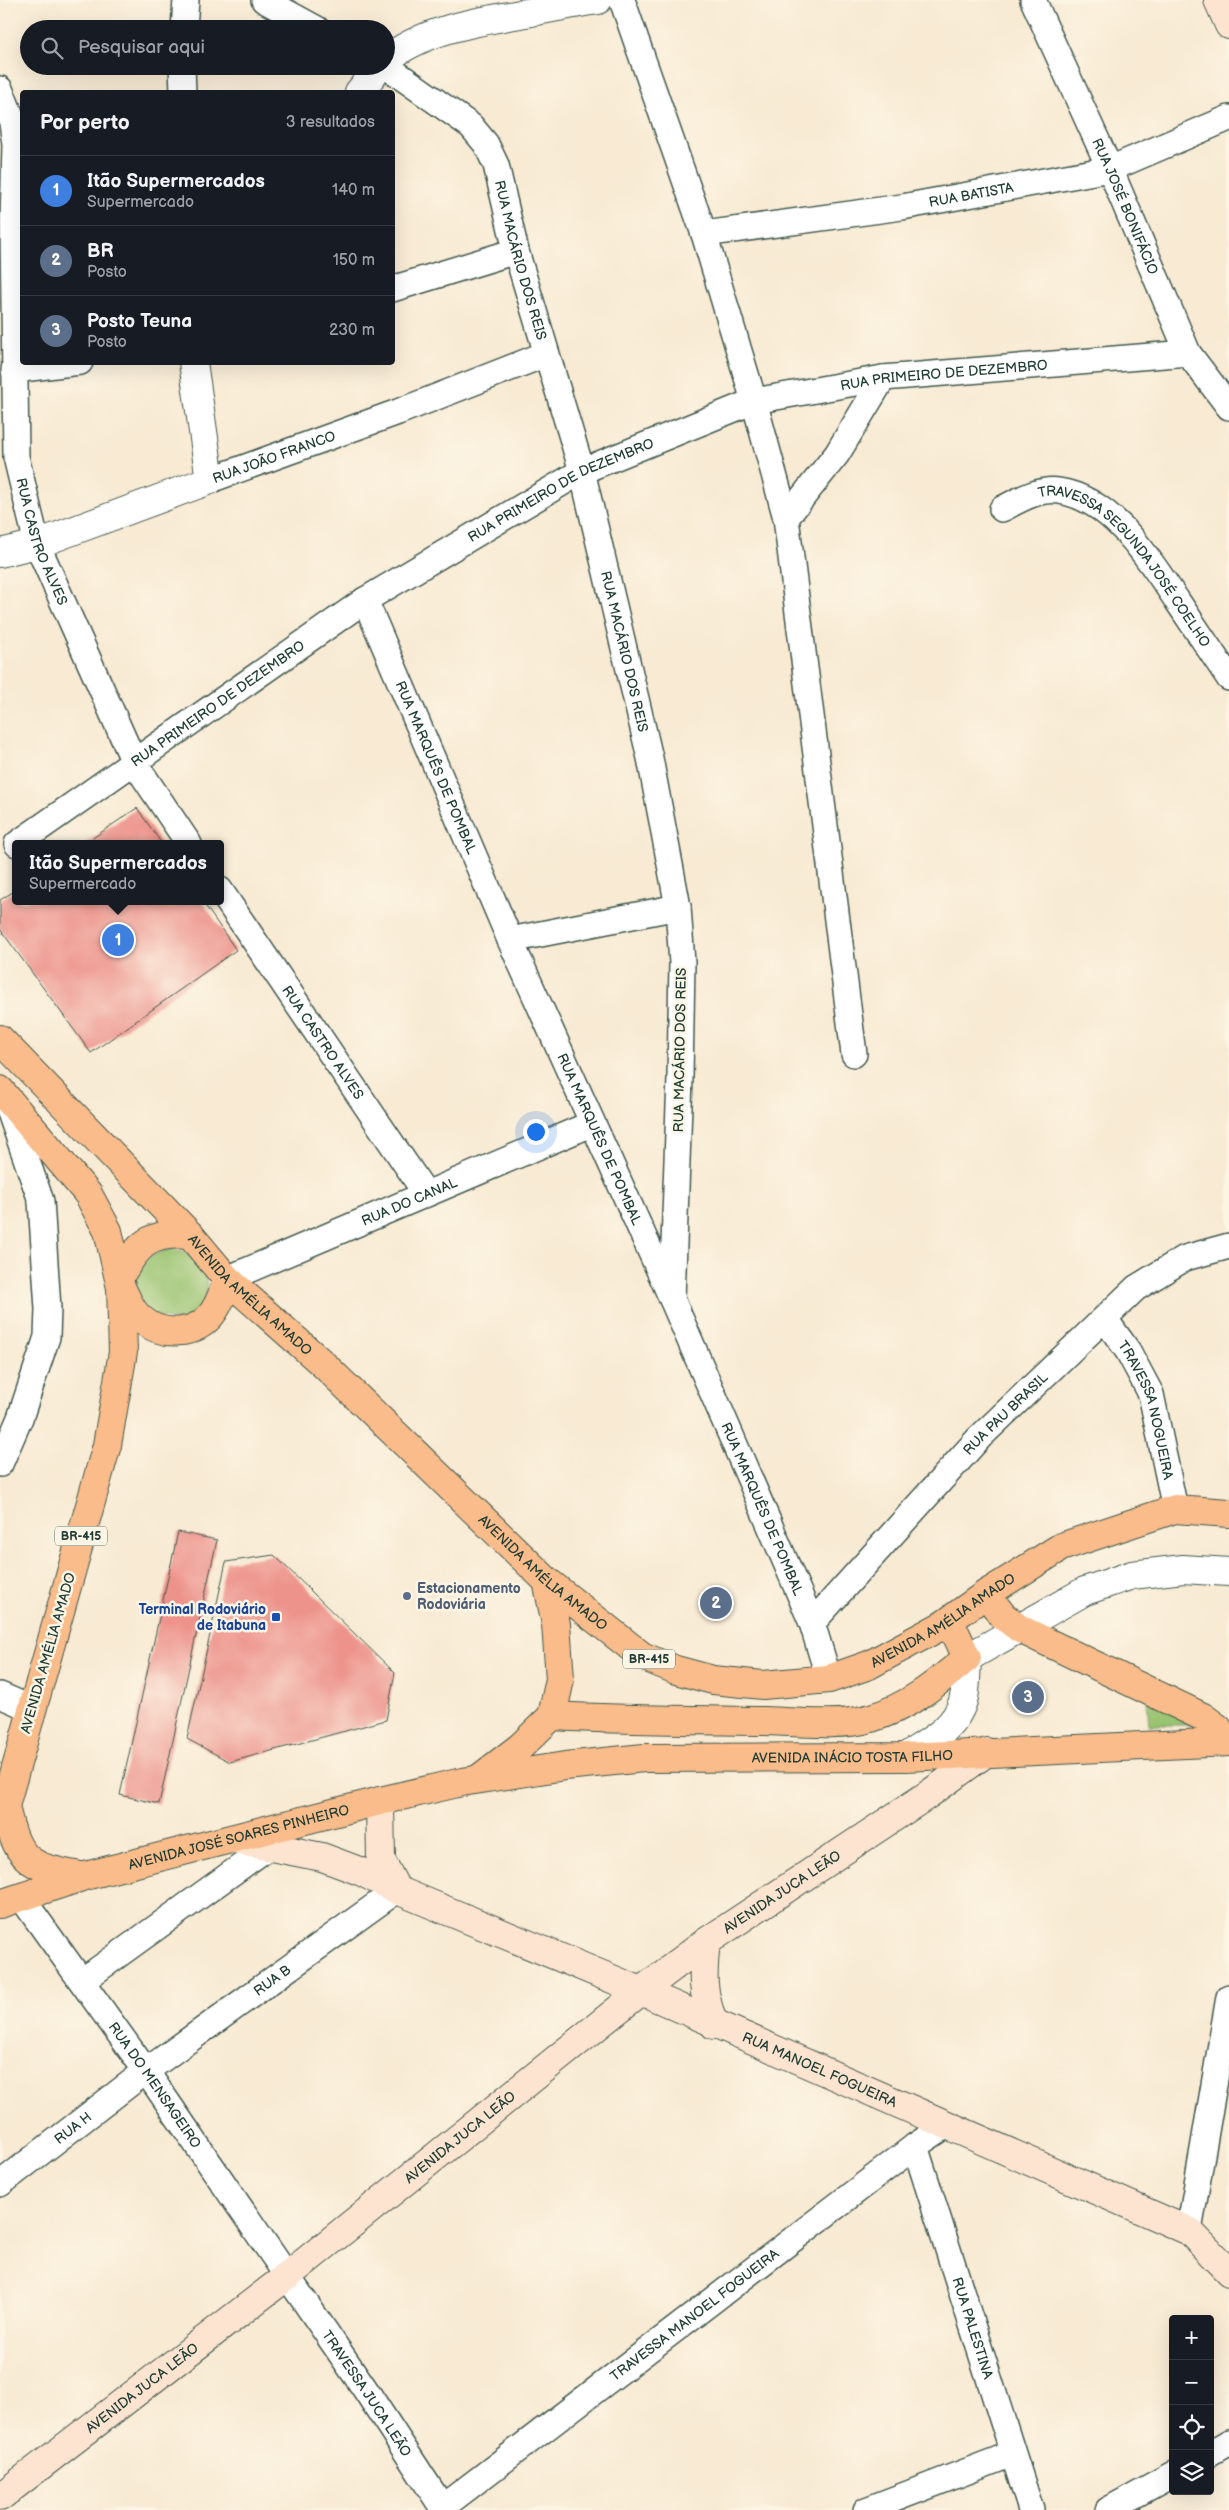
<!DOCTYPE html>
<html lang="pt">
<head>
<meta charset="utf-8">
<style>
  body { margin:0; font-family:"Balsamiq Sans",sans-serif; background:#242831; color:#f1f3f6 }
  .controls { position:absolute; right:15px; bottom:15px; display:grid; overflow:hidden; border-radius:5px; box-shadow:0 5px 20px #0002 }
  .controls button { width:45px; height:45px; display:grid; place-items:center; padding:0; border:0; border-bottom:1px solid #363941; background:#171b24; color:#f1f3f6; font:25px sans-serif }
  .you { position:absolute; left:535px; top:1131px; width:18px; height:18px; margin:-12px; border:4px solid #fff; border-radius:50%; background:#1a73e8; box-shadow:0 0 0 8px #1a73e833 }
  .badge { display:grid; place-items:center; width:32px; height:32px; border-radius:50%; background:#b45309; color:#fff; font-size:16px; font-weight:700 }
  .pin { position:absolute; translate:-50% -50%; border:2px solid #fff; box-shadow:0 1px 5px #0006 }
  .popup { position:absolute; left:12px; top:840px; width:212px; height:65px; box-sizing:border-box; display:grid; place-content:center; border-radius:5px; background:#171b24; filter:drop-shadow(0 1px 4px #0005); font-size:16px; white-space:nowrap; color:#9ea1a6 }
  .popup b { font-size:19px; color:#f1f3f6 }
  .popup::after { content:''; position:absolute; left:50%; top:100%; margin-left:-10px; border:10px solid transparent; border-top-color:#171b24 }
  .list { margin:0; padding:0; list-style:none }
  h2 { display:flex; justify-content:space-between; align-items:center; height:65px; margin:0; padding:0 20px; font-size:21px }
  h2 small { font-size:16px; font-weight:400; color:#9ea1a6 }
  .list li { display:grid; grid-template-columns:32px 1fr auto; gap:15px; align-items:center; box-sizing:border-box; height:70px; padding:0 20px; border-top:1px solid #363941 }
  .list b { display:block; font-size:19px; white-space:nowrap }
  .list p { margin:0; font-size:16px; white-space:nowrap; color:#9ea1a6 }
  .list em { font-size:16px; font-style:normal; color:#9ea1a6 }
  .icon { flex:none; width:28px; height:28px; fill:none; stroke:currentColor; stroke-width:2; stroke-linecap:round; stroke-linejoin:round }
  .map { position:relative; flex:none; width:1229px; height:2510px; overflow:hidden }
  .search { position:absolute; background:#171b24; box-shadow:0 5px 20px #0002; left:20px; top:20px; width:375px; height:55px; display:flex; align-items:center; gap:12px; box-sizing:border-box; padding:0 18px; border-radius:28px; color:#9ea1a6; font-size:19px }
  .panel { position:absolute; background:#171b24; box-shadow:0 5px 20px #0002; left:20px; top:90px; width:375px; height:275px; border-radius:5px }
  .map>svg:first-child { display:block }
  .green { fill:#9ac370; stroke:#5c8052 }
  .building { fill:#ed938b }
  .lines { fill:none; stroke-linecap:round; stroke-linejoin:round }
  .minor-casing { stroke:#40574c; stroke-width:28 }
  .tertiary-casing { stroke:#40574c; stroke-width:30 }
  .secondary-casing { stroke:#40574c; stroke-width:30 }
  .primary-casing { stroke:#40574c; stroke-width:30 }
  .minor { stroke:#fff; stroke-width:25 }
  .tertiary { stroke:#fff; stroke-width:28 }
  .secondary { stroke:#fde4d0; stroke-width:28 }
  .primary { stroke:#f9bc8a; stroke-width:28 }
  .service-dot { fill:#5c6f8a; stroke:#fcf5e5; stroke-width:2 }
  .transit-dot { fill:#1a4fb4; stroke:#fcf5e5; stroke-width:2 }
  .labels { text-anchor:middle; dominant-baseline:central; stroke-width:5; stroke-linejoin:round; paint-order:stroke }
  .shield { fill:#fcf5e5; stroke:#617469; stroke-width:1 }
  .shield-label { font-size:12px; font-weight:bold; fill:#1f3d34 }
  .street-label { font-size:14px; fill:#1f3d34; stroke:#fcf5e5 }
  .service-label { font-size:14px; font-weight:bold; fill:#4e5e75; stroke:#fcf5e5; text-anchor:start }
  .transit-label { font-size:14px; font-weight:bold; fill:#164399; stroke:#fcf5e5; text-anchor:end }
</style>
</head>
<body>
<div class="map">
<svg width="1229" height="2510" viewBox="0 0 1229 2510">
  <rect width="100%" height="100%" fill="#fcf5e5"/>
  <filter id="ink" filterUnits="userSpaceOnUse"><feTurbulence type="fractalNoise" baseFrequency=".02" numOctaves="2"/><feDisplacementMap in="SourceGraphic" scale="10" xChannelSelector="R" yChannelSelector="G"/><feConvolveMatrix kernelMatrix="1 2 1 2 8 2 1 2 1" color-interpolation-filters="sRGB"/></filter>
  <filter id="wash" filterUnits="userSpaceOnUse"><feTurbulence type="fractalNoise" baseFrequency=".0096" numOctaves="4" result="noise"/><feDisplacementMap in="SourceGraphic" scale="20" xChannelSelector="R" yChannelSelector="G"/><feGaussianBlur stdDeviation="1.12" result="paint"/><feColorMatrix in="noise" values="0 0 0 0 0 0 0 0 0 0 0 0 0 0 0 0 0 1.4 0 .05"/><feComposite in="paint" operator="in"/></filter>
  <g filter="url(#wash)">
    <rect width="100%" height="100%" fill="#f8ead3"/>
    <g class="green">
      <path d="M 174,1249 C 182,1251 189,1253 195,1259 C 215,1275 209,1313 183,1320 C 174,1322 157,1316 148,1314 C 143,1305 137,1295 134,1285 C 129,1264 158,1250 174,1249 Z"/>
      <path d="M 1147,1700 L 1207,1725 L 1149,1725 Z"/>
    </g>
    <g id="blocks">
      <g class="building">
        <path d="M 137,808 L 162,844 L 84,844 Z"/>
        <path d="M 16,890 L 16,901 L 202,901 L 236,950 L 91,1053 L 0,929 L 0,900 Z"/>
        <path d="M 178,1532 L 217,1540 L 159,1804 L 120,1795 Z"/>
        <path d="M 274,1555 L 395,1673 L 386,1720 L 230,1762 L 187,1739 L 226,1562 Z"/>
      </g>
    </g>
  </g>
  <g filter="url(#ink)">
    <use href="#blocks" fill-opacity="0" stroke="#40574c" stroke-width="1"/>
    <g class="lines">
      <g class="minor-casing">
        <g id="minor">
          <path d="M 264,0 L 317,29"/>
          <path d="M 622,0 L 704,234 L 754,401 L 786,518 L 854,1054"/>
          <path id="s1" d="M 1033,0 L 1110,169 L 1188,353 L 1229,407"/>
          <path d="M 184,29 L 186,0"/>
          <path d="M 182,66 L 183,92"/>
          <path id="s2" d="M 386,66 L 471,126 L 486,144 L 496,165 L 516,251 L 582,471 L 650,758 L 678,907 L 682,963 L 680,1078 L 672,1299"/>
          <path id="s3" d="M 0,89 L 11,116 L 15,144 L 13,225 L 16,457 L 37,544 L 134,762 L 189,844"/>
          <path id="s4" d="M 704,234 L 902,207 L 1110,169 L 1229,118"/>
          <path d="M 392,289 L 516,251"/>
          <path d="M 14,370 L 80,362"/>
          <path id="s5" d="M 210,480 L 398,412 L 546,354"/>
          <path id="s6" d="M 1002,509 C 1019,500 1039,488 1059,491 C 1113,499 1150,561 1178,602 C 1195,627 1212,653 1229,678"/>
          <path d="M 786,518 L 837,454 L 883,378"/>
          <path id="s7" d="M 365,600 L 510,940 L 672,1299 L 812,1623 L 829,1679"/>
          <path id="s8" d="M 17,844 L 365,600 L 582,471 L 754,401 L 883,378 L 1188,353"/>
          <path id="s9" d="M 220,890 L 426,1194"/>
          <path d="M 510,940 L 678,907"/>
          <path id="s10" d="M 227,1279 L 591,1124"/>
          <path id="s11" d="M 1105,1319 L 1128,1351 L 1151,1394 L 1175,1509"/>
          <path d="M 0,1464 L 20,1418 L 47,1337 L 48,1309 L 41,1201 L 5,1098"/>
          <path id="s12" d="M 812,1623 L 979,1438 L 1136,1288 L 1185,1258 L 1229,1246"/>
          <path d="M 0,1695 L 32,1709"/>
          <path id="s13" d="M 21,1897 L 146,2071 L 365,2389 L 444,2510"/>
          <path d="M 82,1981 L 268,1847"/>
          <path id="s14" d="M 915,2146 L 1031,2510"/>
          <path id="s15" d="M 0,2184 L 146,2071 L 397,1890"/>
          <path d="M 1189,2231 L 1229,1997"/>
          <path d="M 1210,2453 L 1229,2442"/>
          <path id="s16" d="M 444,2506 L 915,2146 L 945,2126"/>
          <path d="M 866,2510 L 1012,2454"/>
          <path d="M 1108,2510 L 1173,2474"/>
        </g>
      </g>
      <g class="tertiary-casing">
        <g id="tertiary">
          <path d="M 386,60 C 424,29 480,21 526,13 C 550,9 574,3 598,0"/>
          <path d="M 359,92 L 380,66"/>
          <path d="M 0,553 L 37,544 L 210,480 L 193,362"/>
          <path d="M 905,1757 C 928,1742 955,1729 963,1701 C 967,1688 966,1672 967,1658 L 1085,1591 L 1132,1575 L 1183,1569 L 1229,1572"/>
        </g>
      </g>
      <g class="secondary-casing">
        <g id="secondary">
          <path d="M 1218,0 L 1229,25"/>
          <path d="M 380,1801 L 381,1860 L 397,1890"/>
          <path id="s17" d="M 235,1840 L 322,1857 L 362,1872 L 397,1890 L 641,1991 L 1189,2231 L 1229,2272"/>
          <path d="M 706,1942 C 702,1977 702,1992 714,2025"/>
          <path id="s18" d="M 0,2497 L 286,2277 L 641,1991 L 706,1942 L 929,1794 L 987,1752"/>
        </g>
      </g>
      <g class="primary-casing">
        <g id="primary">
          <path id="s19" d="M 0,1039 L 190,1235 L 227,1279 L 323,1364 L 547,1581 L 642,1656 L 676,1670 L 713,1680 L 763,1685 L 829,1679 L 869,1665 L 943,1625 L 986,1594 L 1061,1547 L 1175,1509 L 1229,1513"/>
          <path d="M 0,1090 L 88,1194 L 108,1231 L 121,1288 L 123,1352 L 107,1445 L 5,1806 L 0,1814"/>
          <path d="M 120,1276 C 139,1243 150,1232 190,1235"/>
          <path d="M 122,1289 C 127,1299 131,1311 140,1318 C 161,1338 198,1336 214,1311 C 221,1301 224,1290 227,1279"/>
          <path d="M 986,1594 L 1003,1616 L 1020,1629 L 1203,1717 L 1218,1728 L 1227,1742"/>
          <path d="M 552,1716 C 623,1720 694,1720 765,1721 C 795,1722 843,1727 871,1718 C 909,1707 937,1683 967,1658 L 956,1634 L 943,1625"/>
          <path d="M 481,1777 L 520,1747 L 552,1716 L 560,1679 L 556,1624 L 547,1581"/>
          <path d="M 5,1806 C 17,1860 27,1867 81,1876"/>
          <path id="s20" d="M 0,1904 L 85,1876 L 380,1801 L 462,1782 L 565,1766 L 644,1758 L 905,1757 L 1229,1742"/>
        </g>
      </g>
      <use href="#minor" class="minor"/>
      <use href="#tertiary" class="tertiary"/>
      <use href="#secondary" class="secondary"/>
      <use href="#primary" class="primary"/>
    </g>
  </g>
  <circle class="service-dot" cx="407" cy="1596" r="5"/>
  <rect class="transit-dot" x="271" y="1612" width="10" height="10" rx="2.5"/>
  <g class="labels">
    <g class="shield">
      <rect x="55" y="1526.5" width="52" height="19" rx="4"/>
      <rect x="623" y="1649.5" width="52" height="19" rx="4"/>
    </g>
    <g class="shield-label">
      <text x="81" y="1536">BR-415</text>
      <text x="649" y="1659">BR-415</text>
    </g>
    <g class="street-label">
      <text stroke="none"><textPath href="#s4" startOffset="270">RUA BATISTA</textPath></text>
      <text stroke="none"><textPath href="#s1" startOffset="226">RUA JOSÉ BONIFÁCIO</textPath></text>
      <text stroke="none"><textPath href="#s2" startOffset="249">RUA MACÁRIO DOS REIS</textPath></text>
      <text stroke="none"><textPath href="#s8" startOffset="1055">RUA PRIMEIRO DE DEZEMBRO</textPath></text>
      <text stroke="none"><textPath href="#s5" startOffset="68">RUA JOÃO FRANCO</textPath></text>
      <text stroke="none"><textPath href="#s8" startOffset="650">RUA PRIMEIRO DE DEZEMBRO</textPath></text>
      <text stroke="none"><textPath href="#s3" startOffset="459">RUA CASTRO ALVES</textPath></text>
      <text stroke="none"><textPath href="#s6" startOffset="160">TRAVESSA SEGUNDA JOSÉ COELHO</textPath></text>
      <text stroke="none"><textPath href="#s2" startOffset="654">RUA MACÁRIO DOS REIS</textPath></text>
      <text stroke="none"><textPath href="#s8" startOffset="245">RUA PRIMEIRO DE DEZEMBRO</textPath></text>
      <text stroke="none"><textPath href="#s7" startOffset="182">RUA MARQUÊS DE POMBAL</textPath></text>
      <text stroke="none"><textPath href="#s9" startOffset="184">RUA CASTRO ALVES</textPath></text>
      <text transform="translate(680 1050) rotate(-89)">RUA MACÁRIO DOS REIS</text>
      <text stroke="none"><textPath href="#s7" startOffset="588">RUA MARQUÊS DE POMBAL</textPath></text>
      <text stroke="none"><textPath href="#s10" startOffset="198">RUA DO CANAL</textPath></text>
      <text stroke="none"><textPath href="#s19" startOffset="358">AVENIDA AMÉLIA AMADO</textPath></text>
      <text stroke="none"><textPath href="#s11" startOffset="102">TRAVESSA NOGUEIRA</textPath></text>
      <text stroke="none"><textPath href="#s12" startOffset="285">RUA PAU BRASIL</textPath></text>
      <text stroke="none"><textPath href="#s7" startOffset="992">RUA MARQUÊS DE POMBAL</textPath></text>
      <text stroke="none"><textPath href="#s19" startOffset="762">AVENIDA AMÉLIA AMADO</textPath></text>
      <text stroke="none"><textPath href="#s19" startOffset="1212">AVENIDA AMÉLIA AMADO</textPath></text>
      <text transform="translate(48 1653) rotate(-74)">AVENIDA AMÉLIA AMADO</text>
      <text stroke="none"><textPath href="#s20" startOffset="870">AVENIDA INÁCIO TOSTA FILHO</textPath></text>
      <text stroke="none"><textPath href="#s20" startOffset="248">AVENIDA JOSÉ SOARES PINHEIRO</textPath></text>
      <text stroke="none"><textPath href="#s18" startOffset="989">AVENIDA JUCA LEÃO</textPath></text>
      <text stroke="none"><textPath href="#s15" startOffset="340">RUA B</textPath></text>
      <text stroke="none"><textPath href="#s17" startOffset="630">RUA MANOEL FOGUEIRA</textPath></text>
      <text stroke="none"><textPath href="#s13" startOffset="231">RUA DO MENSAGEIRO</textPath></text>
      <text stroke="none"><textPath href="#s15" startOffset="92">RUA H</textPath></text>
      <text stroke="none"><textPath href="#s18" startOffset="584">AVENIDA JUCA LEÃO</textPath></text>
      <text stroke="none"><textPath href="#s16" startOffset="315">TRAVESSA MANOEL FOGUEIRA</textPath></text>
      <text stroke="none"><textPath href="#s14" startOffset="191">RUA PALESTINA</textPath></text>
      <text stroke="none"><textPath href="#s18" startOffset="179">AVENIDA JUCA LEÃO</textPath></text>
      <text stroke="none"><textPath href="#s13" startOffset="605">TRAVESSA JUCA LEÃO</textPath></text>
    </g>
    <g class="service-label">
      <text x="417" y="1588">Estacionamento<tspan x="417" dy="16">Rodoviária</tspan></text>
    </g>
    <g class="transit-label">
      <text x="266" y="1609">Terminal Rodoviário<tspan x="266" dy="16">de Itabuna</tspan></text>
    </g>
  </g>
</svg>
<div class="controls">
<button>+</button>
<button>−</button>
<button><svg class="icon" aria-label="locate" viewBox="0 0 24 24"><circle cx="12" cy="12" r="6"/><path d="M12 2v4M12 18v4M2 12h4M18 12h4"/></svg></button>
<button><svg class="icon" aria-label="layers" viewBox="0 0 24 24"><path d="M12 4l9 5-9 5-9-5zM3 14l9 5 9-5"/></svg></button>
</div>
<div class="you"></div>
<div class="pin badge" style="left:118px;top:940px;background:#3f7fe0">1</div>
<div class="popup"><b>Itão Supermercados</b>Supermercado</div>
<div class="pin badge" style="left:716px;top:1603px;background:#5c6f8a">2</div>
<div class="pin badge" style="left:1028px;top:1697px;background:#5c6f8a">3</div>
<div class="search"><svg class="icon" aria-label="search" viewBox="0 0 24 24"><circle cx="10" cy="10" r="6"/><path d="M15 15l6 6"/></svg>Pesquisar aqui</div>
<section class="panel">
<h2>Por perto<small>3 resultados</small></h2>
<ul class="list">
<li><span class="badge" style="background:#3f7fe0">1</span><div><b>Itão Supermercados</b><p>Supermercado</p></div><em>140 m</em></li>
<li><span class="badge" style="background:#5c6f8a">2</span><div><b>BR</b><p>Posto</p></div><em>150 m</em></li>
<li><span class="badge" style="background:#5c6f8a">3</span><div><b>Posto Teuna</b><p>Posto</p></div><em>230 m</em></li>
</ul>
</section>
</div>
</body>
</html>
